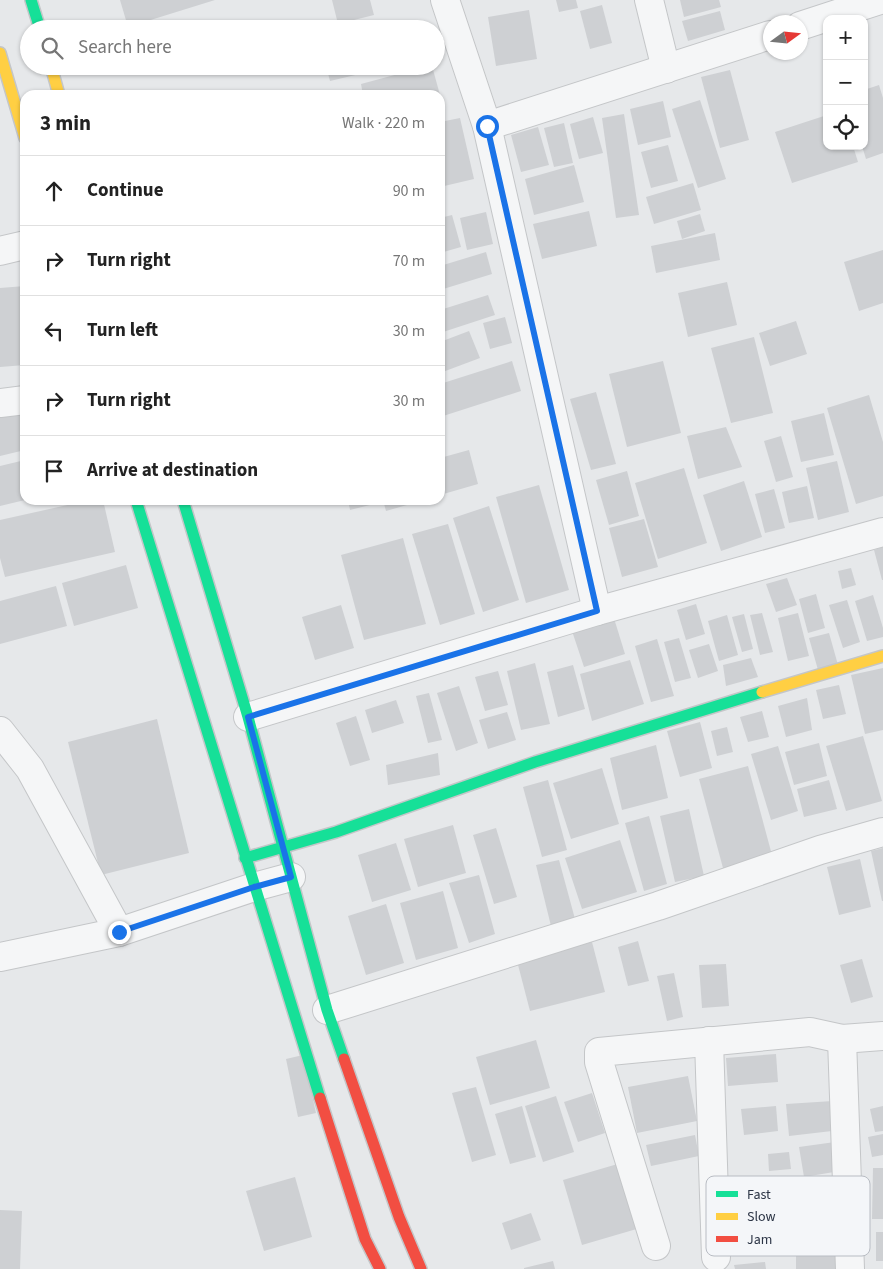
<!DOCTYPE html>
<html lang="en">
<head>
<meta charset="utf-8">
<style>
  body { margin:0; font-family:"Source Sans 3",sans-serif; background:#f6f6f6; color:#222 }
  .controls { position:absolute; right:15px; top:15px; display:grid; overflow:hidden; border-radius:10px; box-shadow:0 1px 4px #0004 }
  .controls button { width:45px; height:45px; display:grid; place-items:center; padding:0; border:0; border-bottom:1px solid #e0e0e0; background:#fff; color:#222; font:25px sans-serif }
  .compass { position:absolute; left:763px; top:15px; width:45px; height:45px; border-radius:50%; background:#fff; box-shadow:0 1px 4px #0004; rotate:75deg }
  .stop { position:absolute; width:15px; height:15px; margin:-11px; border:4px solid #1a73e8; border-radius:50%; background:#fff }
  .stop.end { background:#1a73e8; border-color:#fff; box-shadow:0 1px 5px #0008 }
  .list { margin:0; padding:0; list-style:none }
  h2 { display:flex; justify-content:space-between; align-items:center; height:65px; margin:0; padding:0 20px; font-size:21px }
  h2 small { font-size:16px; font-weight:400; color:#767676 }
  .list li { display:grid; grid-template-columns:32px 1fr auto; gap:15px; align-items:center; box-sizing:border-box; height:70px; padding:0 20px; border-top:1px solid #e0e0e0 }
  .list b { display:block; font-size:19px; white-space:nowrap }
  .list em { font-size:16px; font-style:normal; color:#767676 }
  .icon { flex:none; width:28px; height:28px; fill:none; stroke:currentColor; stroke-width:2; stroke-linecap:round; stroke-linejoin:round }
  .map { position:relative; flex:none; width:883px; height:1269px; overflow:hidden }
  .search { position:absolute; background:#fff; box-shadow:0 1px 4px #0004; left:20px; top:20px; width:425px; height:55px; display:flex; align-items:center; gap:12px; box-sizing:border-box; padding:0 18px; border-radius:28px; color:#767676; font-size:19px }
  .panel { position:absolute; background:#fff; box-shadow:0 1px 4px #0004; left:20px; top:90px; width:425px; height:415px; border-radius:15px }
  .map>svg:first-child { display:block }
  .building { fill:#ced0d3 }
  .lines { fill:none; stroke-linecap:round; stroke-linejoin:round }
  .street-casing { stroke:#c4c6c8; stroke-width:30 }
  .fast-casing { stroke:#c4c6c8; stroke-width:14 }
  .slow-casing { stroke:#c4c6c8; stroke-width:14 }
  .jam-casing { stroke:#c4c6c8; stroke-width:14 }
  .street { stroke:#f5f6f7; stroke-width:28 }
  .fast { stroke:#16e098; stroke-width:11 }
  .slow { stroke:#ffcf43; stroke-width:11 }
  .jam { stroke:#f24e42; stroke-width:11 }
  .route { stroke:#1a73e8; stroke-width:6 }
  .key { fill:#f4f6f9; stroke:#b8bcc3; stroke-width:1 }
  .key-label { font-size:14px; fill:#2b3445 }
</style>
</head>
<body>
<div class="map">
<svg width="883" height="1269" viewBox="0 0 883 1269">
  <rect width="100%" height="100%" fill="#e6e8ea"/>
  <g class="building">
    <path d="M 120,0 L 215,0 L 128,27 Z"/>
    <path d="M 332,0 L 370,0 L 374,15 L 338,24 Z"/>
    <path d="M 556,0 L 576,0 L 578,8 L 559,12 Z"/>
    <path d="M 680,0 L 719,0 L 721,7 L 684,17 Z"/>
    <path d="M 602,5 L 612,43 L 590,49 L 580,11 Z"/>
    <path d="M 529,10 L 537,59 L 496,66 L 488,17 Z"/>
    <path d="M 720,11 L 725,30 L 688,41 L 682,21 Z"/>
    <path d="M 326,66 L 385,66 L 385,68 L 330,81 Z"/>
    <path d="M 428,66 L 432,66 L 440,95 L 363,95 L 361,84 Z"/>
    <path d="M 730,70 L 749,140 L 720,148 L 701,77 Z"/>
    <path d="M 879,85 L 883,98 L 883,153 L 866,159 L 862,146 L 864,146 L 864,90 Z"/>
    <path d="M 700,100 L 726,179 L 698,188 L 672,109 Z"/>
    <path d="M 663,101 L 671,137 L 638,145 L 630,109 Z"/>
    <path d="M 624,114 L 639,215 L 616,218 L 602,118 Z"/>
    <path d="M 827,115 L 827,146 L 853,146 L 858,162 L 792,183 L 775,132 Z"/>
    <path d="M 593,117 L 603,153 L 579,159 L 570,124 Z"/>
    <path d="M 460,118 L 474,179 L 440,187 L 440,122 Z"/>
    <path d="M 564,123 L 573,163 L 554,167 L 544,128 Z"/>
    <path d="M 538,127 L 549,165 L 521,172 L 511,135 Z"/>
    <path d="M 668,145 L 678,181 L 651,188 L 641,152 Z"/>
    <path d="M 574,165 L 584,202 L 534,215 L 525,179 Z"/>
    <path d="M 693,183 L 701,210 L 654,224 L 646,197 Z"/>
    <path d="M 589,211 L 597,246 L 542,259 L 533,224 Z"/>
    <path d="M 486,212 L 493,244 L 467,250 L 460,218 Z"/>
    <path d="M 700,214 L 705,231 L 682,239 L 677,221 Z"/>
    <path d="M 452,215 L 461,247 L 440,253 L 440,218 Z"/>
    <path d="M 715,233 L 720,260 L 656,273 L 651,246 Z"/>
    <path d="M 883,250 L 883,303 L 859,311 L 844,262 Z"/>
    <path d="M 486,252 L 492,274 L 440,290 L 440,266 Z"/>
    <path d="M 727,282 L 737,325 L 688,337 L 678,293 Z"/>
    <path d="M 25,286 L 25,365 L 0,367 L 0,288 Z"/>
    <path d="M 488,295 L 495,315 L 440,333 L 440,310 Z"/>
    <path d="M 505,317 L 512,343 L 490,349 L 483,323 Z"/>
    <path d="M 796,321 L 807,354 L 770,366 L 759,333 Z"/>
    <path d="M 469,331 L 480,358 L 440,373 L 440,342 Z"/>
    <path d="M 754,337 L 773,413 L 731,423 L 711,348 Z"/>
    <path d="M 512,361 L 521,391 L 440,417 L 440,384 Z"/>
    <path d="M 663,361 L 681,433 L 627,447 L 609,374 Z"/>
    <path d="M 596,392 L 616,464 L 591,470 L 570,399 Z"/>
    <path d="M 869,395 L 883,442 L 883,496 L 856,504 L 827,408 Z"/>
    <path d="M 25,411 L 25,450 L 0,456 L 0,417 Z"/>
    <path d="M 824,413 L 834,455 L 801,462 L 791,421 Z"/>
    <path d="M 726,427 L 742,467 L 698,479 L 687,436 Z"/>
    <path d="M 781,436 L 793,477 L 776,482 L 764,441 Z"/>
    <path d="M 469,450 L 478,484 L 440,495 L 440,458 Z"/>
    <path d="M 25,460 L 25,500 L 0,506 L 0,466 Z"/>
    <path d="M 837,461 L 849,512 L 818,520 L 806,468 Z"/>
    <path d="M 684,468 L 707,543 L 658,559 L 635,483 Z"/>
    <path d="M 627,471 L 639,516 L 609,525 L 596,480 Z"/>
    <path d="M 744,481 L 762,537 L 721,551 L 703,495 Z"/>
    <path d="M 539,485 L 569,590 L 526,603 L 496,497 Z"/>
    <path d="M 807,486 L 814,518 L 789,523 L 782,492 Z"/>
    <path d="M 774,489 L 785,528 L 765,533 L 755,494 Z"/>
    <path d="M 90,500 L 103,500 L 115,552 L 5,577 L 0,558 L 0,520 Z"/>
    <path d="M 348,500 L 369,500 L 370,505 L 350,510 Z"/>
    <path d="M 383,500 L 421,500 L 421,501 L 386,511 Z"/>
    <path d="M 489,506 L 519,600 L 483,612 L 453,518 Z"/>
    <path d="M 644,519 L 658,567 L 622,577 L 609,528 Z"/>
    <path d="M 448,524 L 475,614 L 440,625 L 412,534 Z"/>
    <path d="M 403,538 L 426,624 L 364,640 L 341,555 Z"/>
    <path d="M 883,547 L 883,580 L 882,580 L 874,550 Z"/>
    <path d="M 126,565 L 138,608 L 74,626 L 62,583 Z"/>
    <path d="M 851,568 L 856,585 L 842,589 L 838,571 Z"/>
    <path d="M 787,578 L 797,605 L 776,612 L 766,584 Z"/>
    <path d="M 56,586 L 67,626 L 0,644 L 0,601 Z"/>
    <path d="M 816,594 L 825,628 L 808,633 L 799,599 Z"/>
    <path d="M 873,595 L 883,628 L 883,637 L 867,641 L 855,601 Z"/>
    <path d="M 847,600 L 860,642 L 843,648 L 829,605 Z"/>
    <path d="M 696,604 L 705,634 L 686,640 L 677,610 Z"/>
    <path d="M 341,605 L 354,648 L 315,660 L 302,617 Z"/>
    <path d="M 762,613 L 773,652 L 760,655 L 750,615 Z"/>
    <path d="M 798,613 L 809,656 L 788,661 L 778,618 Z"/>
    <path d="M 744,614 L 753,649 L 742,652 L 732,617 Z"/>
    <path d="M 613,615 L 625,654 L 584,667 L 571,628 Z"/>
    <path d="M 727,615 L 738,655 L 719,661 L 708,621 Z"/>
    <path d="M 829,633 L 838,665 L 818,670 L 809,638 Z"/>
    <path d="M 679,638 L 691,678 L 675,682 L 664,642 Z"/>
    <path d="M 657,639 L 674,696 L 651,702 L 635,646 Z"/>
    <path d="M 709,644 L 718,671 L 698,678 L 689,650 Z"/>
    <path d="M 751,658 L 758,677 L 726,686 L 723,665 Z"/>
    <path d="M 630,660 L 644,704 L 592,721 L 580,674 Z"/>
    <path d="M 535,663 L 550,724 L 521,730 L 507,671 Z"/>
    <path d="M 573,665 L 585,709 L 558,717 L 547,672 Z"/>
    <path d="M 883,668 L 883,730 L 865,734 L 851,675 Z"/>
    <path d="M 498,671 L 508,705 L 485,711 L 475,677 Z"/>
    <path d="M 839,685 L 846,714 L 823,719 L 816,690 Z"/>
    <path d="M 459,686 L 478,743 L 456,751 L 437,693 Z"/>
    <path d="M 429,693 L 442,740 L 428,743 L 416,696 Z"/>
    <path d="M 807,698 L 812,730 L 786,737 L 778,706 Z"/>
    <path d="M 396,700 L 404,723 L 372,733 L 365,710 Z"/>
    <path d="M 762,711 L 769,737 L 748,742 L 740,717 Z"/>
    <path d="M 507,712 L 516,740 L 488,749 L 479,720 Z"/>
    <path d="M 356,716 L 370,760 L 350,766 L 336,723 Z"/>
    <path d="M 157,719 L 189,853 L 101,875 L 68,742 Z"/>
    <path d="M 700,722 L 712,768 L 680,777 L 667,731 Z"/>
    <path d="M 727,727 L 733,752 L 717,756 L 711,731 Z"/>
    <path d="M 863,736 L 882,801 L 846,811 L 826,746 Z"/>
    <path d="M 819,743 L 827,776 L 794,785 L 785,752 Z"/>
    <path d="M 656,745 L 668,798 L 622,810 L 610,758 Z"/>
    <path d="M 778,746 L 798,811 L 771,820 L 751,754 Z"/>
    <path d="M 438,753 L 440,775 L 388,785 L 386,765 Z"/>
    <path d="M 748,766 L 772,855 L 723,868 L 699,779 Z"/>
    <path d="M 602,768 L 619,824 L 571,839 L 553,783 Z"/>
    <path d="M 548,780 L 567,850 L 542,857 L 523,787 Z"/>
    <path d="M 829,780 L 837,809 L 804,817 L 797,789 Z"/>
    <path d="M 689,809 L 704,876 L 675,882 L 660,816 Z"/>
    <path d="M 649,816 L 667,884 L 644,891 L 625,823 Z"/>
    <path d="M 453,825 L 466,873 L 418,887 L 404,839 Z"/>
    <path d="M 496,828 L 517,897 L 494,904 L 473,835 Z"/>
    <path d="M 620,840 L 637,892 L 582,909 L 565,858 Z"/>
    <path d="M 396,843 L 411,890 L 372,902 L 358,855 Z"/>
    <path d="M 883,848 L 883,901 L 882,901 L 871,851 Z"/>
    <path d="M 860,859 L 871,907 L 839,915 L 827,867 Z"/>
    <path d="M 559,860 L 575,919 L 551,926 L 536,865 Z"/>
    <path d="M 479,875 L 495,934 L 469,943 L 449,883 Z"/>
    <path d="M 443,891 L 458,948 L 416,960 L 400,903 Z"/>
    <path d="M 386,904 L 404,963 L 366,975 L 348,916 Z"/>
    <path d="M 638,941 L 649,981 L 628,986 L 618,947 Z"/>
    <path d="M 592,942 L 605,992 L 530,1011 L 517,961 Z"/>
    <path d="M 862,959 L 873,997 L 851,1003 L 840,965 Z"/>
    <path d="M 726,964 L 729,1006 L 702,1008 L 699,965 Z"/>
    <path d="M 674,973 L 683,1017 L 667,1021 L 657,976 Z"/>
    <path d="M 536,1040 L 550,1088 L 490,1105 L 476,1057 Z"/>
    <path d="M 776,1054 L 778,1082 L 728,1086 L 726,1058 Z"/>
    <path d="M 303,1055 L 316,1113 L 298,1117 L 286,1059 Z"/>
    <path d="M 688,1076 L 697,1121 L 637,1133 L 628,1087 Z"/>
    <path d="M 476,1087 L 496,1155 L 472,1162 L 452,1093 Z"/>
    <path d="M 592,1093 L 605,1133 L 578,1142 L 564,1102 Z"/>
    <path d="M 556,1096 L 574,1152 L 543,1162 L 525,1106 Z"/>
    <path d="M 833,1101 L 832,1131 L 789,1136 L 786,1104 Z"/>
    <path d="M 522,1106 L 536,1157 L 510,1164 L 495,1114 Z"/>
    <path d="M 776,1106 L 778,1131 L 744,1135 L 741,1109 Z"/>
    <path d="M 883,1106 L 883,1131 L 875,1132 L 870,1109 Z"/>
    <path d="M 883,1134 L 883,1155 L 872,1157 L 868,1137 Z"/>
    <path d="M 695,1135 L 699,1156 L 651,1166 L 646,1145 Z"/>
    <path d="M 835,1142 L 840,1171 L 804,1177 L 799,1147 Z"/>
    <path d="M 789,1152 L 791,1169 L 769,1171 L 768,1154 Z"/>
    <path d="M 621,1163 L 640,1228 L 582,1245 L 563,1180 Z"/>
    <path d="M 873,1168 L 883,1168 L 883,1219 L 872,1219 Z"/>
    <path d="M 295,1177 L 312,1237 L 264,1251 L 246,1191 Z"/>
    <path d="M 0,1210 L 22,1211 L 20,1269 L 0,1269 Z"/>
    <path d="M 531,1213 L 541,1240 L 511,1250 L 502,1223 Z"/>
    <rect x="876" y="1232" width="7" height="29"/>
    <rect x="796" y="1245" width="45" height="24"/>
    <path d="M 553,1261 L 555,1269 L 524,1269 L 524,1268 Z"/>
    <path d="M 765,1262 L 766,1269 L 735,1269 L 734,1265 Z"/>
  </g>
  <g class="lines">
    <g class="street-casing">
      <g id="street">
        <path d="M 445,0 L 487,126 L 597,611"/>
        <path d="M 649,0 L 666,69"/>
        <path d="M 800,26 L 880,0"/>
        <path d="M 487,126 L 770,35"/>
        <path d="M 0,251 L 25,245"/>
        <path d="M 0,403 L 25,400"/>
        <path d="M 248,717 L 597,611 L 883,532"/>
        <path d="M 0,731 L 30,769 L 119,932"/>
        <path d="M 0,957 L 119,932 L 254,887 L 291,877"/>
        <path d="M 327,1010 L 658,906 L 820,850 L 883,832"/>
        <path d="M 709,1041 L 716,1257"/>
        <path d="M 656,1246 L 599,1062 L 599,1052 L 810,1032 L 842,1039"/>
        <path d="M 850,1269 L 842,1039 L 883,1036"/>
      </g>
    </g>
    <g class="fast-casing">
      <g id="fast">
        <path d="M 31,0 L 40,29"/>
        <path d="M 136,500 L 320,1098"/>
        <path d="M 183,500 L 248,717 L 327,1010 L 344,1059"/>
        <path d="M 245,858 L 336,832 L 535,762 L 762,692"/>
      </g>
    </g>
    <g class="slow-casing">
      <g id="slow">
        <path d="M 0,53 L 25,138"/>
        <path d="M 51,66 L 59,95"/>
        <path d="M 762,692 L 883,656"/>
      </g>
    </g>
    <g class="jam-casing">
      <g id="jam">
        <path d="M 344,1059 L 399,1217 L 421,1269"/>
        <path d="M 320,1098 L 365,1239 L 380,1269"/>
      </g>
    </g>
    <use href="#street" class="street"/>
    <use href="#fast" class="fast"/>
    <use href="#slow" class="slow"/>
    <use href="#jam" class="jam"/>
  </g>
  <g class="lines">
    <path class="route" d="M 119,932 L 254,887 L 291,877 L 248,717 L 597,611 L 487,126"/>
  </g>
  <rect x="706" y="1176" width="164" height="80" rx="8" class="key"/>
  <rect x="716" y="1191" width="22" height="6" fill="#16e098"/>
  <rect x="716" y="1213" width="22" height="7" fill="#ffcf43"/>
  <rect x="716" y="1236" width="22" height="6" fill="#f24e42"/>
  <g class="key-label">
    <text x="747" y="1199">Fast</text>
    <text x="747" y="1221">Slow</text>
    <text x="747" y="1244">Jam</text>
  </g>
</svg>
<div class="controls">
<button>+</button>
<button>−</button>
<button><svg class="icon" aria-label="locate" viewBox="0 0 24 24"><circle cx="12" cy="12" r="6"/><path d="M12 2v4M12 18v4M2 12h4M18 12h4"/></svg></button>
</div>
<svg class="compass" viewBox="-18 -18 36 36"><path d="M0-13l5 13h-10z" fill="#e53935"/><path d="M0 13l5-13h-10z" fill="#767676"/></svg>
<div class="stop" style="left:487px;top:126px"></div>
<div class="stop end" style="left:119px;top:932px"></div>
<div class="search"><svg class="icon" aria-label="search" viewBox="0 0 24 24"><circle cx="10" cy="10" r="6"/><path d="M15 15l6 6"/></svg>Search here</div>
<section class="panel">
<h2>3 min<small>Walk · 220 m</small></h2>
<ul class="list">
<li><svg class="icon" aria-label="ahead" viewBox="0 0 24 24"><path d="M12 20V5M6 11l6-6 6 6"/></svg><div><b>Continue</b></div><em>90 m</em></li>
<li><svg class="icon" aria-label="right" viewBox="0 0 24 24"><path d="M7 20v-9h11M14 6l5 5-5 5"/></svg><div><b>Turn right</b></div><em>70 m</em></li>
<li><svg class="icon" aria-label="left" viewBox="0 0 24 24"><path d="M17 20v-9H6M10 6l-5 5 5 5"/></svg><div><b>Turn left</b></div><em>30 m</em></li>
<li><svg class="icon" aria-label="right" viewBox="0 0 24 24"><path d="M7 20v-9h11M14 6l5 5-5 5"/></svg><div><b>Turn right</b></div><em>30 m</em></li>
<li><svg class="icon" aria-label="arrive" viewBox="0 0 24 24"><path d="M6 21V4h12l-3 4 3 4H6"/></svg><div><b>Arrive at destination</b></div></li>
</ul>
</section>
</div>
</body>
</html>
